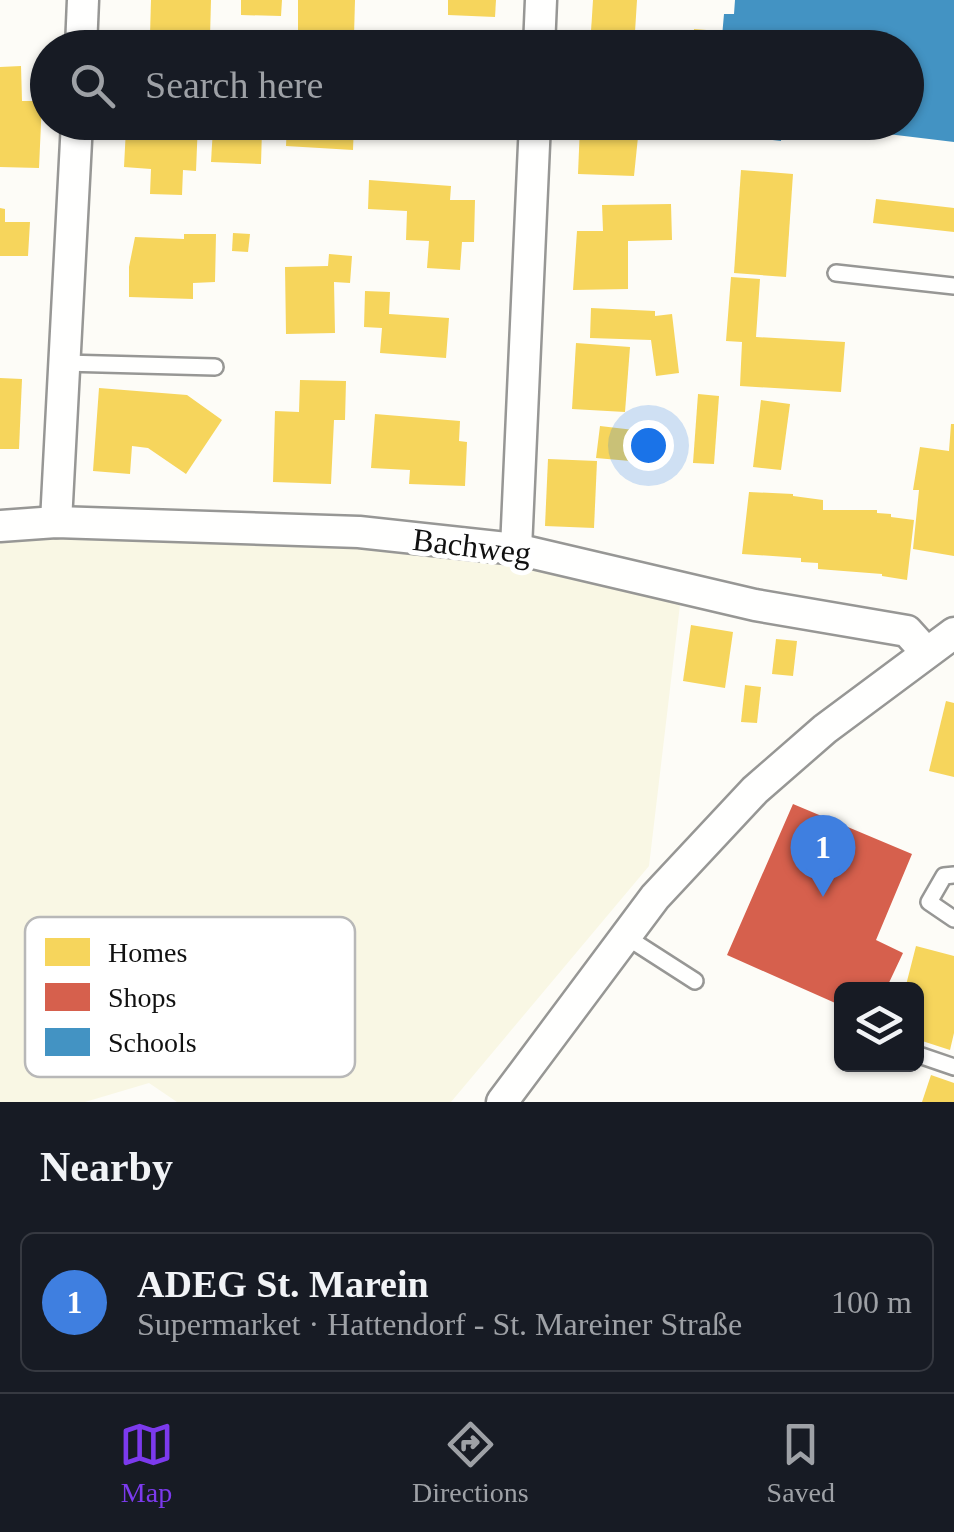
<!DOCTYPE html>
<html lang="en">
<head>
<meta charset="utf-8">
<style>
  body { margin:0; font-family:Georgia,serif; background:#20242c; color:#f1f3f6 }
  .controls { position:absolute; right:30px; bottom:30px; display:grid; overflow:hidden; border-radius:15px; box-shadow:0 2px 8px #0004 }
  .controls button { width:90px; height:90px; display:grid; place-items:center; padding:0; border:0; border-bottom:2px solid #363941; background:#171b24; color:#f1f3f6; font:50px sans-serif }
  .you { position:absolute; left:648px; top:445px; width:35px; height:35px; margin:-25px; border:8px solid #fff; border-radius:50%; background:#1a73e8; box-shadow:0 0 0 15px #1a73e833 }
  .badge { display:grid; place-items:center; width:65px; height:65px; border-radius:50%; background:#7c3aed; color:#fff; font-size:32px; font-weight:700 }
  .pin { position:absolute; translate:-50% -82px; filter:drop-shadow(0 2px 5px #0008) }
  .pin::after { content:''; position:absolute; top:52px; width:35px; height:30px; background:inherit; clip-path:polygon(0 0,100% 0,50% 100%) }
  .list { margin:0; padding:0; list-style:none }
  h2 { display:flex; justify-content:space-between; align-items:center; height:130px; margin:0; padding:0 40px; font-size:42px }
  h2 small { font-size:32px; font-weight:400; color:#9ea1a6 }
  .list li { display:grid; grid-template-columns:65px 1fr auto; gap:30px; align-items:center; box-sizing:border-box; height:140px; margin:0 20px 20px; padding:0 20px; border:2px solid #363941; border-radius:15px }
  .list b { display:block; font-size:38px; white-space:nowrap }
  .list p { margin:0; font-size:32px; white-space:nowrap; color:#9ea1a6 }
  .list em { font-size:32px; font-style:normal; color:#9ea1a6 }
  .icon { flex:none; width:55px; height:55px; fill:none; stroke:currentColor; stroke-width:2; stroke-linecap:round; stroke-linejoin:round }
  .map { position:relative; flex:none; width:954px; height:1102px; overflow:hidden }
  .search { position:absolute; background:#171b24; box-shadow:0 2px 8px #0004; left:30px; right:30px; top:30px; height:110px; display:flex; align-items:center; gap:25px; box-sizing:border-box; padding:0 35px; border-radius:55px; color:#9ea1a6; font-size:38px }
  .sheet { height:290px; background:#171b24 }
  nav { display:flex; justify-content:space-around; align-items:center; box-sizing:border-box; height:140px; border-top:2px solid #363941; background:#171b24; font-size:28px; color:#9ea1a6 }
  nav a { display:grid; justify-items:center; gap:5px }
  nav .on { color:#7c3aed }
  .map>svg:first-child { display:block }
  .farmland { fill:#f9f7e4 }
  .homes { fill:#f6d55c }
  .shops { fill:#d6604d }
  .schools { fill:#4393c3 }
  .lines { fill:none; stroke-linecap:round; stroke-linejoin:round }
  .service-casing { stroke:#979795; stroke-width:20 }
  .minor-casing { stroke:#979795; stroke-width:35 }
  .service { stroke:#fffffe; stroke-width:15 }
  .minor { stroke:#fffffe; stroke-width:30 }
  .labels { text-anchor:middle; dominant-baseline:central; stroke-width:10; stroke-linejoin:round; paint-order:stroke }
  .street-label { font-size:32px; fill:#111; stroke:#fff }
  .key { fill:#fff; stroke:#b8b8b8; stroke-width:2.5 }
  .key-label { font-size:28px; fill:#111 }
</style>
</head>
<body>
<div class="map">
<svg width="954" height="1102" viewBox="0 0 954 1102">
  <rect width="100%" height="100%" fill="#fdfcf7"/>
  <path class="farmland" d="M 0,520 L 502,533 L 684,571 L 649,866 L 451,1102 L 177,1102 L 149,1083 L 85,1102 L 0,1102 Z"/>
  <g class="homes">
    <path d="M 151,0 L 211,0 L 210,37 L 150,35 Z"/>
    <path d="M 241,0 L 282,0 L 281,16 L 241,15 Z"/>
    <path d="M 298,0 L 355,0 L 354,36 L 298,35 Z"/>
    <path d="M 448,0 L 496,0 L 495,17 L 448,15 Z"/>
    <path d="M 593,0 L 637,0 L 634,48 L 590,47 Z"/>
    <path d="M 694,29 L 719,31 L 718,48 L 693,48 Z"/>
    <path d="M 21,66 L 22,101 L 42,101 L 39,168 L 0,167 L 0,67 Z"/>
    <path d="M 102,122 L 198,122 L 196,171 L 183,170 L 182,195 L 150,194 L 151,169 L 124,167 L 126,128 L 102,127 Z"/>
    <path d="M 287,122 L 354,122 L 353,150 L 286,146 Z"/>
    <path d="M 580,126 L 639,127 L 634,176 L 578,174 Z"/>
    <path d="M 213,128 L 262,130 L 261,164 L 211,162 Z"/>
    <path d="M 741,170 L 793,174 L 786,277 L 734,273 Z"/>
    <path d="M 369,180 L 451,186 L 450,200 L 475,200 L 474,242 L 462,242 L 460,270 L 427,268 L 429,241 L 406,240 L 407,211 L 368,209 Z"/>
    <path d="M 876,199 L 954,208 L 954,232 L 873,223 Z"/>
    <path d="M 671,204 L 672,240 L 628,241 L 628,289 L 573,290 L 577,231 L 603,231 L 602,205 Z"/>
    <path d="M 0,208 L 5,209 L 5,222 L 30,222 L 28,256 L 0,256 Z"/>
    <path d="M 233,233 L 250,234 L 248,252 L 232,251 Z"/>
    <path d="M 184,234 L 216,234 L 215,282 L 193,283 L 193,299 L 129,297 L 129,267 L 135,237 L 184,239 Z"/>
    <path d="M 329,254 L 352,256 L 350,283 L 334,282 L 335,333 L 286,334 L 285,267 L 328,266 Z"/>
    <path d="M 731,277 L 760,279 L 756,337 L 845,342 L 841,392 L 740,386 L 742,342 L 726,341 Z"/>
    <path d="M 365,291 L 390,292 L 389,314 L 449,318 L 446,358 L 380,353 L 382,328 L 364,327 Z"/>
    <path d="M 591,308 L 655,311 L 655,316 L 672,314 L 679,373 L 656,376 L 651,340 L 590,338 Z"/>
    <path d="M 576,343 L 630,347 L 625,412 L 572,409 Z"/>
    <path d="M 0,378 L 22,379 L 19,449 L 0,449 Z"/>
    <path d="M 300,380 L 346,381 L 345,420 L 334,420 L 331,484 L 273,482 L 275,411 L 299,412 Z"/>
    <path d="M 99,388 L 187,395 L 222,420 L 186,474 L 148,448 L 132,446 L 130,474 L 93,471 Z"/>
    <path d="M 698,394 L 719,396 L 714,464 L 693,463 Z"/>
    <path d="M 761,400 L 790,404 L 781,470 L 753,467 Z"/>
    <path d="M 375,414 L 460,421 L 459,441 L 467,442 L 465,486 L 409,484 L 410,470 L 371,468 Z"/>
    <path d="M 951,424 L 954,424 L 954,556 L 913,549 L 919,490 L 913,490 L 920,447 L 949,451 Z"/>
    <path d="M 600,426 L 634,430 L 630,461 L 596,458 Z"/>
    <path d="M 548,459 L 597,461 L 594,528 L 545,526 Z"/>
    <path d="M 749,492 L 793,494 L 793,496 L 823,500 L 823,510 L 877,510 L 877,513 L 891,514 L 891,517 L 914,520 L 907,580 L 882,576 L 882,574 L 818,569 L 818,563 L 801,562 L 801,558 L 742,554 Z"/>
    <path d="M 691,625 L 733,632 L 725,688 L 683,681 Z"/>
    <path d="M 776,639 L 797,641 L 793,676 L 772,674 Z"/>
    <path d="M 745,685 L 761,687 L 757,723 L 741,722 Z"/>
    <path d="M 946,701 L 954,703 L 954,777 L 929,771 Z"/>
    <path d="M 916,946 L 954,956 L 954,1033 L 950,1050 L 916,1039 L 916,989 L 905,989 Z"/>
    <path d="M 931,1075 L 954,1083 L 954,1102 L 922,1102 Z"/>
  </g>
  <path class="shops" d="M 793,804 L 912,854 L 876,940 L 903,953 L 886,989 L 842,989 L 842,1006 L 727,955 Z"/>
  <g class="schools">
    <path d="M 735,0 L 954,0 L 954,142 L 813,125 L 906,122 L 906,48 L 721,48 L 724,14 L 734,14 Z"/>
    <path d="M 714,122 L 782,122 L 781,141 L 713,133 Z"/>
  </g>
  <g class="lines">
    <g class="service-casing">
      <g id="service">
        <path d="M 836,273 L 954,286"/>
        <path d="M 64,363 L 215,367"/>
        <path d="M 954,875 L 944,876 L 929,902 L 954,919"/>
        <path d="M 625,936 L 695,981"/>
        <path d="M 916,1054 L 954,1067"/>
      </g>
    </g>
    <g class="minor-casing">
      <g id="minor">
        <path d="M 81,48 L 83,0"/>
        <path d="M 539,48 L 541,0"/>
        <path d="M 56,522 L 77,122"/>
        <path d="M 0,526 L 56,522 L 359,532 L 516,549 L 755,605 L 907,631 L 926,652"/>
        <path d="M 516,549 L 535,122"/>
        <path d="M 502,1102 L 655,897 L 755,790 L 825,729 L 954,633"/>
      </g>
    </g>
    <use href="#service" class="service"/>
    <use href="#minor" class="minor"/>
  </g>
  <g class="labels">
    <g class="street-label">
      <text transform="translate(472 546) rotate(7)">Bachweg</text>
    </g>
  </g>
  <rect x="25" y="917" width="330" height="160" rx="15" class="key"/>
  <rect x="45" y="938" width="45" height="28" fill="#f6d55c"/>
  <rect x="45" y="983" width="45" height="28" fill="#d6604d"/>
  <rect x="45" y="1028" width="45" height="28" fill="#4393c3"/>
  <g class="key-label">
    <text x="108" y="962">Homes</text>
    <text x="108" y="1007">Shops</text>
    <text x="108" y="1052">Schools</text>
  </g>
</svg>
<div class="controls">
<button><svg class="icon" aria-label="layers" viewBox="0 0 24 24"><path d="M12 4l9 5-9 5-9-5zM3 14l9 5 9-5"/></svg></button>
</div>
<div class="you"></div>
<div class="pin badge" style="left:823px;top:897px;background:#3f7fe0">1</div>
<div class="search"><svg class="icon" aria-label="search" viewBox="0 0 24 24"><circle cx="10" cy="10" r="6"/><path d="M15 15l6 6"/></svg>Search here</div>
</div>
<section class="sheet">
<h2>Nearby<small></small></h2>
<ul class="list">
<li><span class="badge" style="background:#3f7fe0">1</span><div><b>ADEG St. Marein</b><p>Supermarket · Hattendorf - St. Mareiner Straße</p></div><em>100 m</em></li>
</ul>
</section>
<nav>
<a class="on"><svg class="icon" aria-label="map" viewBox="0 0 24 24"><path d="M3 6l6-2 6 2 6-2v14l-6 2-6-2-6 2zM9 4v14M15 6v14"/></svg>Map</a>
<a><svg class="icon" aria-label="directions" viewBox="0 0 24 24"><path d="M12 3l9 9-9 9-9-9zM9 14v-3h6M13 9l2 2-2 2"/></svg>Directions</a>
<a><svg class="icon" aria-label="saved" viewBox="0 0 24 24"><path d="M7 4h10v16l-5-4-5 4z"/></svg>Saved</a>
</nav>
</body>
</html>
